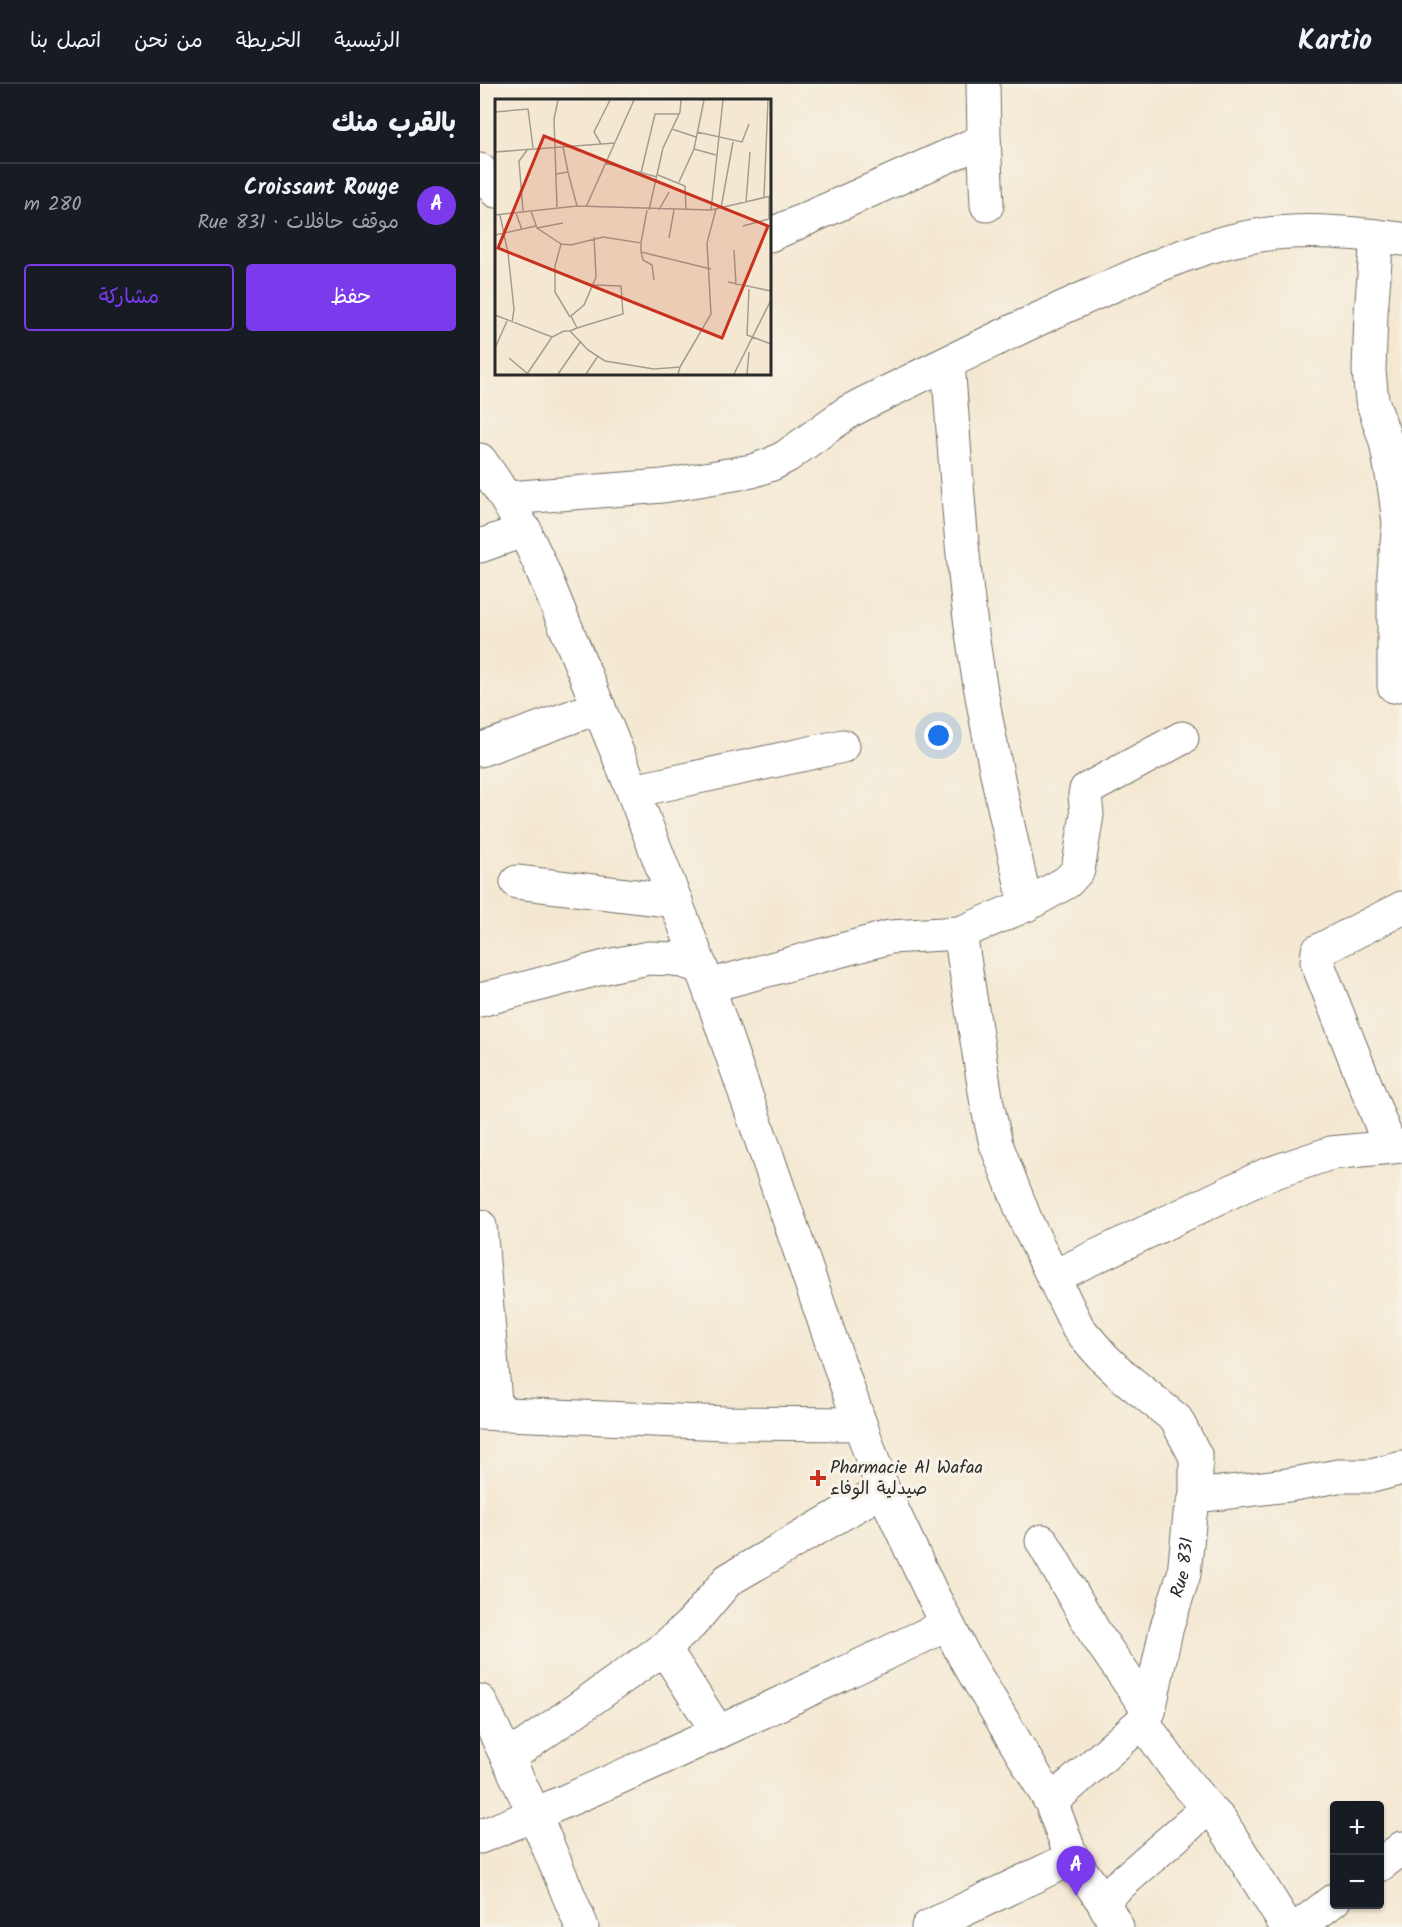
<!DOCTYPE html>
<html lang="ar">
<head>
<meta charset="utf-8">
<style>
  body { margin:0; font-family:Kalam,"Playpen Sans Arabic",sans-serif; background:#242831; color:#f1f3f6; direction:rtl }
  .controls { position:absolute; right:18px; bottom:18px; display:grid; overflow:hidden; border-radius:6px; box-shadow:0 2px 4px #0004 }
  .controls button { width:54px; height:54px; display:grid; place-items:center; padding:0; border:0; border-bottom:2px solid #363941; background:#171b24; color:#f1f3f6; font:30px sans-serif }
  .you { position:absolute; left:459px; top:652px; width:21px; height:21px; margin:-15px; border:4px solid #fff; border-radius:50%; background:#1a73e8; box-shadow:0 0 0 9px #1a73e833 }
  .badge { display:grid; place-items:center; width:39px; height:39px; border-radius:50%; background:#7c3aed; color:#fff; font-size:20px; font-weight:700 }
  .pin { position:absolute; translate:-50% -50px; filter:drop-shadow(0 2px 3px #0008) }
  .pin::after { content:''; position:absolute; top:32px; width:21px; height:18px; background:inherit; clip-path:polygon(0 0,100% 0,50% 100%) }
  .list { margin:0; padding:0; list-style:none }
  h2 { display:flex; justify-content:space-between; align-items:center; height:78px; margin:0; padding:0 24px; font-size:26px }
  h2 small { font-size:20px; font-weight:400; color:#9ea1a6 }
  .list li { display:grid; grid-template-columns:39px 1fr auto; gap:18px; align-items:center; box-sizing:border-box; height:84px; padding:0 24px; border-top:2px solid #363941 }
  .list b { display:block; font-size:22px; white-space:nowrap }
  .list p { margin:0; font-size:20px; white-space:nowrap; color:#9ea1a6 }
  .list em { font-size:20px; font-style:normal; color:#9ea1a6 }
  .actions { display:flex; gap:12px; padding:18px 24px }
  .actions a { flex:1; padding:14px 0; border:2px solid #7c3aed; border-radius:6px; text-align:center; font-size:21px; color:#7c3aed }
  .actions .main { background:#7c3aed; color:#fff }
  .map { position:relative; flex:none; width:922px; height:1843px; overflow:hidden; direction:ltr }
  header { display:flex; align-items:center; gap:36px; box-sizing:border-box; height:84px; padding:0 30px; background:#171b24; border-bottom:2px solid #363941 }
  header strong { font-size:28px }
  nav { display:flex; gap:33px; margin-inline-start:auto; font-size:21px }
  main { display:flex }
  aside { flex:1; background:#171b24 }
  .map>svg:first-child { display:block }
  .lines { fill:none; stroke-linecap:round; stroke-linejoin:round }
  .minor-casing { stroke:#716d65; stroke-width:35 }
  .minor { stroke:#fff; stroke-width:33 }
  .poi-dot { fill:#c8321e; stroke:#f7f3e8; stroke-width:2 }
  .labels { text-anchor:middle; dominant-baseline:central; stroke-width:6; stroke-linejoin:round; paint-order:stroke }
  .poi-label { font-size:18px; fill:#2b2b2b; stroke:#f7f3e8; text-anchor:start }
  .street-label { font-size:18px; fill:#2b2b2b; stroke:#f7f3e8 }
  .inset-road { fill:none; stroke:#a49c8f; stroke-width:1.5 }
  .view { fill:#c8321e; fill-opacity:0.15; stroke:#c8321e; stroke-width:3 }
  .inset-edge { fill:none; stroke:#2b2b2b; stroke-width:3 }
</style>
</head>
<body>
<header>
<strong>Kartio</strong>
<nav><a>الرئيسية</a><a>الخريطة</a><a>من نحن</a><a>اتصل بنا</a></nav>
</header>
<main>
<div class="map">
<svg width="922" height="1843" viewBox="0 0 922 1843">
  <rect width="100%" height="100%" fill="#f7f3e8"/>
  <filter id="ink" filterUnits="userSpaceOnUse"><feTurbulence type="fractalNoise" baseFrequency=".0167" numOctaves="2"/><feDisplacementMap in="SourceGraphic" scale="12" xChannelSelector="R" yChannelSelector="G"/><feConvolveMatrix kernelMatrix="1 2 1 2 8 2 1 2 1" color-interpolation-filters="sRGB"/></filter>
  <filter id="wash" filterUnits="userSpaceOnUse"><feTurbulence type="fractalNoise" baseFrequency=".008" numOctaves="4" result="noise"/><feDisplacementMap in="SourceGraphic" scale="24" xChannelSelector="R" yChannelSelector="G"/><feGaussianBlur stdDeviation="1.35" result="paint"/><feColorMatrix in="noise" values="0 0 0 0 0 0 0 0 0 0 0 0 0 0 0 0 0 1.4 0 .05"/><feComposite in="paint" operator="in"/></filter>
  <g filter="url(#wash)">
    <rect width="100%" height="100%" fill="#f4e8d2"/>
  </g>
  <g filter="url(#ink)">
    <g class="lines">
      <g class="minor-casing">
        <g id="minor">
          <path d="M 503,0 L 504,53 L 507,121"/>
          <path d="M 0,86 L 16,107"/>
          <path d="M 290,151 L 504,56"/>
          <path d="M 897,152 L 891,230 L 889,287 L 892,316 L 906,358 L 915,407 L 919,439 L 914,489 L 914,602"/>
          <path d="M 468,279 C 476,380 481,483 497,583 C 510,663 528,742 546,821 L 480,849"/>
          <path d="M 0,376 C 24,409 42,440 59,478 L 153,707 L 228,902 L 403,1406 L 451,1508 L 484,1572 L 571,1718 L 592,1774 L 622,1816 L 637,1843"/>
          <path d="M 28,414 L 183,402 L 272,387 L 292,380 L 307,372 L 368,328 L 383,320 C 461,282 538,243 618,208 C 670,185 724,159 781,151 C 828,144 875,149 922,155"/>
          <path d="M 0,462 L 45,446"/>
          <path d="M 0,666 L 119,623"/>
          <path d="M 153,707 L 363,662"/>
          <path d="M 37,798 L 196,817"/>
          <path d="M 546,821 L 587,798 L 598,786 L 607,731 L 605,711 L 606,706 L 702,654"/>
          <path d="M 228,902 L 410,853 L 480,849 L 507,1020 L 516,1060 L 546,1137 L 598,1244 L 624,1274 L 643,1292 L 696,1335 L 716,1373 L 716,1412"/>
          <path d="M 0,916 L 133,881 L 169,874 L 195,875 L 221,883"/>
          <path d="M 910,1063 L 837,878 L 838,867 L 922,824"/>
          <path d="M 0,1142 L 16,1330"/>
          <path d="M 573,1193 L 786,1091 L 851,1069 L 922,1062"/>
          <path d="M 0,1329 L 246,1339 L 380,1340"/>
          <path d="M 562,1457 L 615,1549 L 669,1627"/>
          <path d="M 0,1617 L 55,1731 L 102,1843"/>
          <path d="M 663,1637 C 686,1672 711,1708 741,1737 L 807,1843"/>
          <path d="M 238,1648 L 184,1564 L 211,1540 L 248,1496 L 403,1406"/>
          <path d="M 28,1674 L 184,1564"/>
          <path id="s1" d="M 571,1718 L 663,1637 L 669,1627 L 686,1546 L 704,1490 L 710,1430 L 716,1412 L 808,1401 L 858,1392 L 892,1392 L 922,1384"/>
          <path d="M 0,1753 C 158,1689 312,1613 467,1541"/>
          <path d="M 900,1781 L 922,1764"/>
          <path d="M 622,1816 L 728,1724"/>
          <path d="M 448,1843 L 592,1774"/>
          <path d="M 819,1843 L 854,1816"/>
        </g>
      </g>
      <use href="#minor" class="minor"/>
    </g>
  </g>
  <path class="poi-dot" d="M335 1385h6v6h6v6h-6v6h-6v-6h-6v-6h6z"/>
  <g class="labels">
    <g class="poi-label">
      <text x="350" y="1384">Pharmacie Al Wafaa<tspan x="350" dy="21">صيدلية الوفاء</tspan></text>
    </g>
    <g class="street-label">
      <text stroke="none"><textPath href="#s1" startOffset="282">Rue 831</textPath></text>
    </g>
  </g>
  <g transform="translate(15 15)">
    <rect width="276" height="276" fill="#f4e8d2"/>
    <path class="inset-road" d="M 0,13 L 33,10 L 38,49M 177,30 L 201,38M 202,33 L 247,43 L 254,25M 106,45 L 99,33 L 115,1M 68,48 L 73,73M 199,50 L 221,56M 0,53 L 120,44M 110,64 L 162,78M 146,74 L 160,15 L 184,15M 61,75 L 73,73 L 82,107M 163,76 L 190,87 L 191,111M 184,83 L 199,50 L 209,1M 269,98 L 273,1M 251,103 L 255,53M 62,108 L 59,20 L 63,1M 91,108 L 139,1M 226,109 L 238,43M 154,111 L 168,49 L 185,13 L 186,1M 164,111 L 174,93M 216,111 L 228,1M 28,112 L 24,62 L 33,50M 36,112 L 42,129 L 66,145 L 60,167 L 60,193 L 75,218M 21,114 L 27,131M 0,116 L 82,107 L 216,111 L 276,97M 5,116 L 13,154 L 19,210 L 17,224M 248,127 L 274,120 L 274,97M 42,129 L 68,124M 0,136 L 41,127M 174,139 L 179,111M 146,144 L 146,153 L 216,170M 66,145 L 76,146 L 108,138 L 146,144 L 152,111M 239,151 L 241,186M 146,153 L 148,161 L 157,166 L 159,181M 233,183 L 276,192M 254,190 L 252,236 L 276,245M 0,216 L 57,238M 82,229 L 128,215 L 126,187 L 99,186M 75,232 L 82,229 L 76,217 L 89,206 L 101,178 L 99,138M 0,249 L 12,222M 14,259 L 33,275M 185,268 L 216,215 L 212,144 L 221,110M 32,275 L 57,238 L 69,232 L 75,232 L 93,251 L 110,262 L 159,270 L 185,268 L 183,275M 63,275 L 86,242M 91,275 L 103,257M 239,275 L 276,201M 252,275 L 254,253"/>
    <path class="view" d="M 49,37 L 273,127 L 227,239 L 3,149 Z"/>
    <rect width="276" height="276" class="inset-edge"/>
  </g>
</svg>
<div class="controls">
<button>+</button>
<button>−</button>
</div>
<div class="you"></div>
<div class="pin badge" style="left:596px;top:1812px">A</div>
</div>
<aside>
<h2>بالقرب منك<small></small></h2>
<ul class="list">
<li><span class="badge">A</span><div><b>Croissant Rouge</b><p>موقف حافلات · Rue 831</p></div><em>280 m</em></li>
</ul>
<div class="actions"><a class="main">حفظ</a><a>مشاركة</a></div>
</aside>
</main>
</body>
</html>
